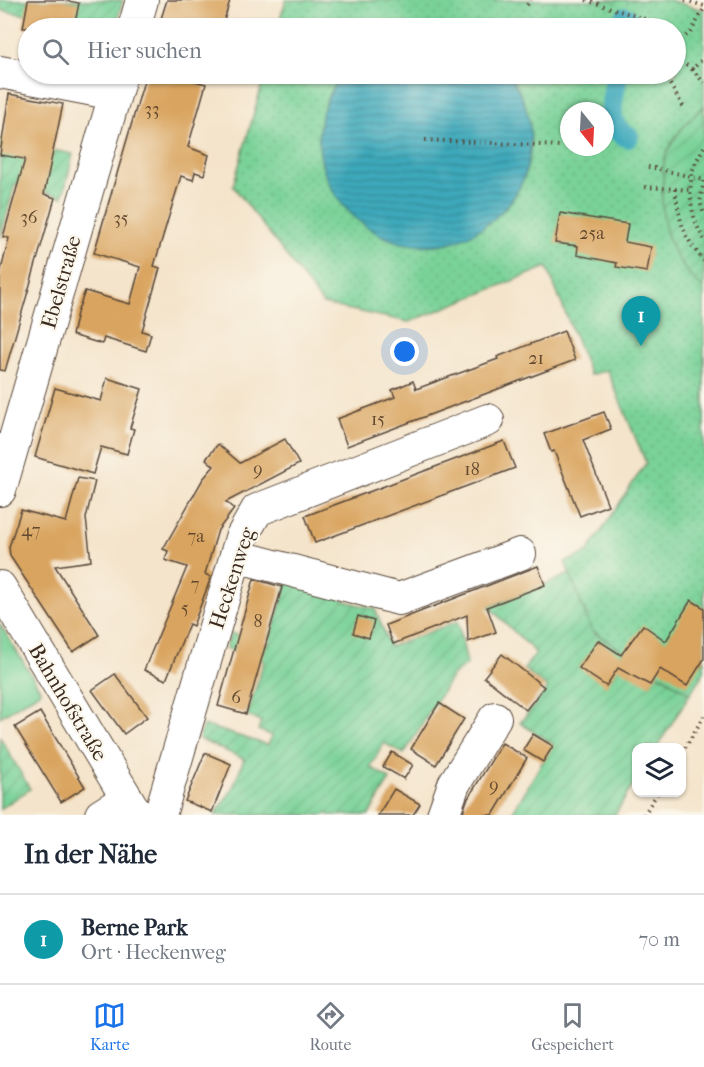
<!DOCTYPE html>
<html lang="de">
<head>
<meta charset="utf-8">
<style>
  body { margin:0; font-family:"IM FELL French Canon",serif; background:#f6f6f7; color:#1f2937 }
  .controls { position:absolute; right:18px; bottom:18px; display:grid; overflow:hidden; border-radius:12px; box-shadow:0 2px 4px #0004 }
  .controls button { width:54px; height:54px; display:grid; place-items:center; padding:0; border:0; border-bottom:2px solid #e0e1e3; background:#fff; color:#1f2937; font:30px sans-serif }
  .compass { position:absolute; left:560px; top:102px; width:54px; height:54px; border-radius:50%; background:#fff; box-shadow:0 2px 4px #0004; rotate:162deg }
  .you { position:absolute; left:405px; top:352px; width:21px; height:21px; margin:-15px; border:4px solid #fff; border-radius:50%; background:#1a73e8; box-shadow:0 0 0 9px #1a73e833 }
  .badge { display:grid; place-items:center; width:39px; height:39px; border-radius:50%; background:#1a73e8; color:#fff; font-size:20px; font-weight:700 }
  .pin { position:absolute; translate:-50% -50px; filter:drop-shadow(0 2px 3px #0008) }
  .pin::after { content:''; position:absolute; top:32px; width:21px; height:18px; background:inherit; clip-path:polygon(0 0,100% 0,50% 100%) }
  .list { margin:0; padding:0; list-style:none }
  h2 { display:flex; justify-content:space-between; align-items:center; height:78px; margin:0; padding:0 24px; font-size:26px }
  h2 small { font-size:20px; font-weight:400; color:#747a83 }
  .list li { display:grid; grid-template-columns:39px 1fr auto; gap:18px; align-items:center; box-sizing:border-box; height:90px; padding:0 24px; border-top:2px solid #e0e1e3 }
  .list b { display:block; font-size:22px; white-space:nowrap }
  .list p { margin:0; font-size:20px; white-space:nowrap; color:#747a83 }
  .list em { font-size:20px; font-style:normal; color:#747a83 }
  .icon { flex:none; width:33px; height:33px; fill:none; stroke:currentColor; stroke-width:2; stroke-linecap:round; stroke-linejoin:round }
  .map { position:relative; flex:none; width:704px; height:815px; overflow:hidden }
  .search { position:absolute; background:#fff; box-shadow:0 2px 4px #0004; left:18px; right:18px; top:18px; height:66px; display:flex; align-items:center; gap:15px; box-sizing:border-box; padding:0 21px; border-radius:33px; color:#747a83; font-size:22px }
  .sheet { height:168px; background:#fff }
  nav { display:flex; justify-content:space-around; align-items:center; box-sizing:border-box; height:84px; border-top:2px solid #e0e1e3; background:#fff; font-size:16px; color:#747a83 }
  nav a { display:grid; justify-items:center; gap:3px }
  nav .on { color:#1a73e8 }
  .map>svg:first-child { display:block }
  .grass { fill:#79d298; stroke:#5a7e5b; stroke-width:1.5 }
  .park { fill:url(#park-dots); stroke:#5a7e5b; stroke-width:1.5; fill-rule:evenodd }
  .garden { fill:url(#garden-furrows); stroke:#5a7e5b; stroke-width:1.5 }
  .water { fill:url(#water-rules); stroke:#3c6a6c; stroke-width:1.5 }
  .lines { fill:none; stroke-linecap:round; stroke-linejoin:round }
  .canal { stroke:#3ca9bb; stroke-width:22 }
  .building { fill:#d9a45f }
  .minor-casing { stroke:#574638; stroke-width:34 }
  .path { stroke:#574638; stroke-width:4; stroke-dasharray:1.5 4.5; stroke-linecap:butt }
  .minor { stroke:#fff; stroke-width:32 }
  .path-bridge { stroke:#574638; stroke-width:4; stroke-dasharray:1.5 4.5; stroke-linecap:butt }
  .labels { text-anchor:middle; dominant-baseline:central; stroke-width:4.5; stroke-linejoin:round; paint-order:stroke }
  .number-label { font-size:18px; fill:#62482e }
  .street-label { font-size:21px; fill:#3b2a1e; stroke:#fbf7ec }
</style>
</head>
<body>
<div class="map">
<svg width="704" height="815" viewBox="0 0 704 815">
  <defs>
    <pattern id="park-dots" width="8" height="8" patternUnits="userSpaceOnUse" patternTransform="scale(1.5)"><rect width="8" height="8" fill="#79d298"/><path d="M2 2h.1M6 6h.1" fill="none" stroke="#6ab483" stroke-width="1.8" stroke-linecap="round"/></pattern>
    <pattern id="garden-furrows" width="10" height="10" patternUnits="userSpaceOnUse" patternTransform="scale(1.5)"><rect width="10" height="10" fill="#79d298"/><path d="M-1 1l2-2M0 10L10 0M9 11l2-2" fill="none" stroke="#6ab483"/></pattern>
    <pattern id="water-rules" width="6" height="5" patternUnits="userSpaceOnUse" patternTransform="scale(1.5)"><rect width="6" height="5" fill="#3ca9bb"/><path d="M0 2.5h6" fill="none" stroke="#348a97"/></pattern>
  </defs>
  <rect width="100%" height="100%" fill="#fbf7ec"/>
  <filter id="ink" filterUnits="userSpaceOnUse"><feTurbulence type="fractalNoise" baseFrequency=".0167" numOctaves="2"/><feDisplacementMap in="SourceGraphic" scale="12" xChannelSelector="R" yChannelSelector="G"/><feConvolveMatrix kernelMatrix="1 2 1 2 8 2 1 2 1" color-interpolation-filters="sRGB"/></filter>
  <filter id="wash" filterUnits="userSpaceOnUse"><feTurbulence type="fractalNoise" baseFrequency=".008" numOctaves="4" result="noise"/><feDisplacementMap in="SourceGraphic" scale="24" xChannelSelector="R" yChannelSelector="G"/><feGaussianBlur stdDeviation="1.35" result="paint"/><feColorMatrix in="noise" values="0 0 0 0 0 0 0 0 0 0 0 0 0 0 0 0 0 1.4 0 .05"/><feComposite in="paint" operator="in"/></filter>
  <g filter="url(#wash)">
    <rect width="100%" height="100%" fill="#f4e4cb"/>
    <path class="grass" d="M 0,624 L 41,691 L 0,717 Z"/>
    <path class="park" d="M 286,0 L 669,0 L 704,10 L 704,672 L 690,694 L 592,631 L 565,562 L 587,553 L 646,463 L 607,370 L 590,375 L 547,267 L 409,322 L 323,304 L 233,186 L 265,74 L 676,74 L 676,28 L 277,28 ZM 569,111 L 605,111 L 605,147 L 569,147 Z"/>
    <g class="garden">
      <path d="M 0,0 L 123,0 L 115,28 L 99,28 L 0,10 Z"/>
      <path d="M 704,106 L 704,289 C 671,262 658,222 663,181 C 663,174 663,165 665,158 C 670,140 690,118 704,106 Z"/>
      <path d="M 0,140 L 73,154 L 63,197 L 15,184 L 0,239 Z"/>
      <path d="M 570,574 L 592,631 L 690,694 L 657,747 L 636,748 L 636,780 L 615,815 L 511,815 L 553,744 L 520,723 L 548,688 L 524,669 L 536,653 L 489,607 Z"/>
      <path d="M 289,577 L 349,602 L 375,609 L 390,647 L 458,621 L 467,664 L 451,677 L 404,754 L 384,743 L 370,767 L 390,779 L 369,815 L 330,815 L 326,813 L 325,815 L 215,815 L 232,790 L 244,759 L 199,739 L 203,725 L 268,745 L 272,736 L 258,730 L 261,721 L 247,716 L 264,661 L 226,648 L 230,633 L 268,645 Z"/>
      <path d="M 0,737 L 30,789 L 0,809 Z"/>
    </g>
    <path class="water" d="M 342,74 L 508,74 C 528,100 535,131 528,164 C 523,186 510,206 492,220 C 397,300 265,176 342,74 Z"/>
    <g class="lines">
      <g class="canal">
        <path d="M 624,28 L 626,18"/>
        <path d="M 617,74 C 614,96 602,125 628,137"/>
      </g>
    </g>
    <g id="blocks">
      <g class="building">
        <path d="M 28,0 L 63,0 L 79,3 L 74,28 L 23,28 Z"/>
        <path d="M 167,0 L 230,0 L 222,28 L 158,28 Z"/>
        <path d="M 146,74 L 170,74 L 206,84 L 188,147 L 209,155 L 204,175 L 195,172 L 193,180 L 181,176 L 154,266 L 160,268 L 142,331 L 151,334 L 146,351 L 104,338 L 102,344 L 72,335 L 77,313 L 85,291 L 130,304 L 140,267 L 94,253 Z"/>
        <path d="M 9,94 L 63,104 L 44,194 L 55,198 L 5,371 L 0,370 L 0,274 L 9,238 L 3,237 L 25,159 L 0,155 Z"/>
        <path d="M 560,213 L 628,224 L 625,242 L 651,247 L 647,272 L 616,267 L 617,263 L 577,255 L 578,246 L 555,243 Z"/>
        <path d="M 564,331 L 575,360 L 347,446 L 337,419 L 395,397 L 392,390 L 413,381 L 416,389 L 498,359 L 497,357 Z"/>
        <path d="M 107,378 L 142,389 L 130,428 L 134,429 L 127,454 L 101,447 L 93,474 L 35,457 L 55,388 L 101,401 Z"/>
        <path d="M 604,412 L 611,429 L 583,440 L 608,505 L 580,516 L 554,451 L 551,452 L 544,434 Z"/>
        <path d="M 285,439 L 299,464 L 226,502 L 234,509 L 218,530 L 205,574 L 211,577 L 193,626 L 189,624 L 166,680 L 144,670 L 187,567 L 165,560 L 168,551 L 163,549 L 203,479 L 214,466 L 206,459 L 218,444 L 240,463 Z"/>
        <path d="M 504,441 L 515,468 L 315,543 L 305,516 Z"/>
        <path d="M 78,478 L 95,481 L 86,518 L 91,561 L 55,566 L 99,635 L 73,652 L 10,556 L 9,547 L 21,510 L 66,522 Z"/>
        <path d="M 538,566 L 545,585 L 487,607 L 496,632 L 468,642 L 467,615 L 393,644 L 386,625 Z"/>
        <path d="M 254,579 L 282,587 L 246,714 L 218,706 Z"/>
        <path d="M 691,600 L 704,608 L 704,659 L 687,686 L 660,669 L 650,685 L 618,668 L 606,686 L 579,668 L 598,640 L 621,655 L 643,625 L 666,641 Z"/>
        <path d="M 358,616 L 374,621 L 369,638 L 353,633 Z"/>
        <path d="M 502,654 L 544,687 L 526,710 L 484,677 Z"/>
        <path d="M 115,674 L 147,717 L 124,734 L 92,690 Z"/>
        <path d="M 439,703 L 464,719 L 436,765 L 411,749 Z"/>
        <path d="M 40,712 L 85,787 L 61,802 L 15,727 Z"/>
        <path d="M 533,734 L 553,746 L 543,762 L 523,750 Z"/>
        <path d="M 502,743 L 527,758 L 493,815 L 462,815 L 467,800 Z"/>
        <path d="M 392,752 L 413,765 L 404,779 L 383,767 Z"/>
        <path d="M 205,753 L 231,764 L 212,812 L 185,801 Z"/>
        <path d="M 394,789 L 420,804 L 413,815 L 378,815 Z"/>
      </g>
    </g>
  </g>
  <g filter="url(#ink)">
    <use href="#blocks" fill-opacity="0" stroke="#574638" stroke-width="1.5"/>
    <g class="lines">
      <g class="minor-casing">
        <g id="minor">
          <path d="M 134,28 L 142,0"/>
          <path d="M 0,72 L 115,94"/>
          <path d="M 0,490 L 121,74"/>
          <path d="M 236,556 L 399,599 L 520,554"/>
          <path d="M 0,587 L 137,815"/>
          <path d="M 101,815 L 127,799"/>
          <path d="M 160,815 L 241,538 L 257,510 L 488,420"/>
          <path d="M 443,815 L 454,784 L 495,718"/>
        </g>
      </g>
      <g class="path">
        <path d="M 586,0 L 651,21 L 660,28"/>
        <path d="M 685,0 L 704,6"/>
        <path d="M 527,5 L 531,0"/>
        <path d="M 676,43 L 691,32 L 703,10 L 704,12"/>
        <path d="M 676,58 L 692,69 L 704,58"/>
        <path d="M 692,69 L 704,83"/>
        <path d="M 664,74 L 684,108"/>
        <path d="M 425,140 L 561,146"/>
        <path d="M 704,147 C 700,155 693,165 692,174 C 688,195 692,221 704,239"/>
        <path d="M 648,167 L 659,169"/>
        <path d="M 704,181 L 700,202 L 704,214"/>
        <path d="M 645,187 L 691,190"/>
        <path d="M 675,189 C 680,222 682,235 704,261"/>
        <path d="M 682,753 L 704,716"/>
        <path d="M 644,815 L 658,792"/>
      </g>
      <use href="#minor" class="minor"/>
      <path class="path-bridge" d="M 659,169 L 704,180"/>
    </g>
  </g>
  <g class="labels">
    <g class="number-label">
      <text x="152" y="109">33</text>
      <text x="29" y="217">36</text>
      <text x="121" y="218">35</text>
      <text x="592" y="233">25a</text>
      <text x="536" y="358">21</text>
      <text x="378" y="419">15</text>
      <text x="258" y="469">9</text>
      <text x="472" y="469">18</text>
      <text x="31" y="530">47</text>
      <text x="196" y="536">7a</text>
      <text x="195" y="584">7</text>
      <text x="185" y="608">5</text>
      <text x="258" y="621">8</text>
      <text x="236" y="697">6</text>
      <text x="494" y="785">9</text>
    </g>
    <g class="street-label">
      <text transform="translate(61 282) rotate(-74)">Ebelstraße</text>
      <text transform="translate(232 578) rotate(-72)">Heckenweg</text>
      <text transform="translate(68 702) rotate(59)">Bahnhofstraße</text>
    </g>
  </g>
</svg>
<div class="controls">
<button><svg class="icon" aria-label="layers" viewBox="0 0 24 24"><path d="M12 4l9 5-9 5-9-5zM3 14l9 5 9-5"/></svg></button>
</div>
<svg class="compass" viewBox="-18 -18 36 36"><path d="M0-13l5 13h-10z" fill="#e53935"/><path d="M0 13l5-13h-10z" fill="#747a83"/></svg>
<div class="you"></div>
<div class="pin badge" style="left:641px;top:346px;background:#0f9aa8">1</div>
<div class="search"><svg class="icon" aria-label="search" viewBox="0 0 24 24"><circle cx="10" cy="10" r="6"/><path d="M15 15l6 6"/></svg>Hier suchen</div>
</div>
<section class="sheet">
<h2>In der Nähe<small></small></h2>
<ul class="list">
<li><span class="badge" style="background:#0f9aa8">1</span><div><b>Berne Park</b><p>Ort · Heckenweg</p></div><em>70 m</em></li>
</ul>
</section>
<nav>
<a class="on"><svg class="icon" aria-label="map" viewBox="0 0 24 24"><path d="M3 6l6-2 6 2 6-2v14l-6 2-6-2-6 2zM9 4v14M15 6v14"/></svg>Karte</a>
<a><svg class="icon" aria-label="directions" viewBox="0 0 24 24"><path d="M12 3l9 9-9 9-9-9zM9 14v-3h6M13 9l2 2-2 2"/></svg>Route</a>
<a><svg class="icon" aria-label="saved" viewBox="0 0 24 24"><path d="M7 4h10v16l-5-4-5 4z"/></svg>Gespeichert</a>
</nav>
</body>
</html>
